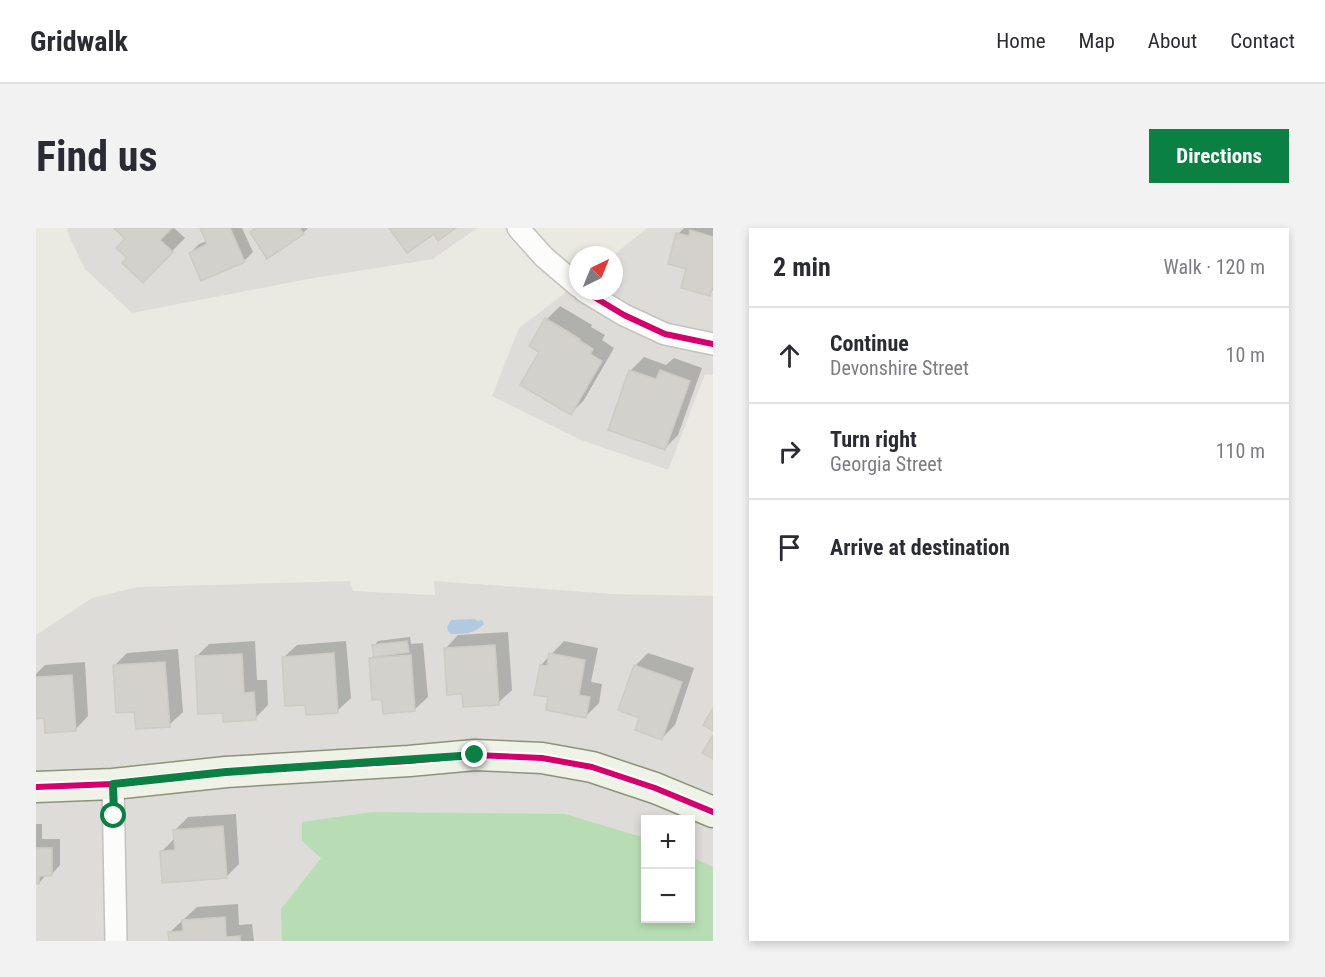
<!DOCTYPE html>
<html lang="en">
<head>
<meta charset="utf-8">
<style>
  body { margin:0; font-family:"Roboto Condensed",sans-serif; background:#f2f2f3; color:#2b2b33 }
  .controls { position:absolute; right:18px; bottom:18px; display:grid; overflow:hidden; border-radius:0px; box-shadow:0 3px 9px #0003 }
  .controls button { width:54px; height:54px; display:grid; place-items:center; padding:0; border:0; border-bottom:2px solid #e1e1e2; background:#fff; color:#2b2b33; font:30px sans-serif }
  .compass { position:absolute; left:533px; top:18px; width:54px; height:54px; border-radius:50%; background:#fff; box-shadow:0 3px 9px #0003; rotate:43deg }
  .stop { position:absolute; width:18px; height:18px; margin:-14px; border:4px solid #0b8043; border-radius:50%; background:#fff }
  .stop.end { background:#0b8043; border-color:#fff; box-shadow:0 2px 6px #0008 }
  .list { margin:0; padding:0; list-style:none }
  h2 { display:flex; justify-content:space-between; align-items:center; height:78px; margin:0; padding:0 24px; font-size:26px }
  h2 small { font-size:20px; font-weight:400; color:#7c7c81 }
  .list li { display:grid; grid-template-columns:39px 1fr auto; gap:18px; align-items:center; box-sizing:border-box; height:96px; padding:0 24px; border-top:2px solid #e1e1e2 }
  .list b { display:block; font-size:22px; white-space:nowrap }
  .list p { margin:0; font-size:20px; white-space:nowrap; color:#7c7c81 }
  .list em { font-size:20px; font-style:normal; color:#7c7c81 }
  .icon { flex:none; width:33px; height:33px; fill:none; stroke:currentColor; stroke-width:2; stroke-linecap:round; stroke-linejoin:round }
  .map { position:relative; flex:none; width:677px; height:713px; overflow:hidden; border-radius:0px }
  header { display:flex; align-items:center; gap:36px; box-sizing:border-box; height:84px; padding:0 30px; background:#fff; border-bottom:2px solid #e1e1e2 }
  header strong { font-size:28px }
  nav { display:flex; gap:33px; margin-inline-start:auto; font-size:21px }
  .intro { display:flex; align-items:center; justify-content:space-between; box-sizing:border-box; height:144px; padding:0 36px }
  h1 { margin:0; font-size:42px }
  .button { padding:15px 27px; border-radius:0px; background:#0b8043; color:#fff; font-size:21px; font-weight:700 }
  main { display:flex; gap:36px; padding:0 36px }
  aside { flex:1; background:#fff; border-radius:0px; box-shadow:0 3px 9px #0003 }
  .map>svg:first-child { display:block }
  .residential { fill:#dddcd8; fill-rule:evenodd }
  .forest { fill:#b8ddb4 }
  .water { fill:#b1cae1 }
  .shadow { fill:#0003 }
  .building { fill:#d3d1cb; stroke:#cdcbc3; stroke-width:1.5 }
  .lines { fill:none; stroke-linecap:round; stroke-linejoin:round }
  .street-casing { stroke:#c2c2be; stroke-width:24 }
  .secondary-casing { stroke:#8b947a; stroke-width:33 }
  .street { stroke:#fcfcfb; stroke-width:21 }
  .secondary { stroke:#eff2e7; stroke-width:30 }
  .cycleway-casing { stroke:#fff; stroke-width:10 }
  .cycleway { stroke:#d6006c; stroke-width:6 }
  .route { stroke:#0b8043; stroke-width:8 }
</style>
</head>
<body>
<header>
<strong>Gridwalk</strong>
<nav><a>Home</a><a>Map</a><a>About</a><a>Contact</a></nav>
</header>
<div class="intro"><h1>Find us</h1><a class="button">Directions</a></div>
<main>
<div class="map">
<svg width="677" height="713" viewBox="0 0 677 713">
  <rect width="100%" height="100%" fill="#eaeae2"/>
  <g class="residential">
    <path d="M 31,0 L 441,0 L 397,31 L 272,51 L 96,85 L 49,41 L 33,8 Z"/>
    <path d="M 611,0 L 677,0 L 677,147 L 669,146 L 632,242 L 545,212 L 456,168 L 483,100 L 542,55 L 542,63 L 578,63 L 578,27 Z"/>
    <path d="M 314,353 L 317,363 L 399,367 L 398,353 L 577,366 L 677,368 L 677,713 L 0,713 L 0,407 L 56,370 L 102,359 ZM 610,592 L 654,592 L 654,690 L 610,690 Z"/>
  </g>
  <path class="forest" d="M 336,584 L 529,586 L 609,610 L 610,690 L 654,690 L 655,629 L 677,639 L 677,713 L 246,713 L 245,681 L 285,630 L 266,613 L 266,594 Z"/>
  <path class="water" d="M 438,391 L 442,393 L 446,392 L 448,396 C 438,406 429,406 415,406 L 412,403 L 411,399 L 415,392 Z"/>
  <g class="shadow">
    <path d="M 80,0 L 138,0 L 149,10 L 107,53 L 93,30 L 91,11 Z"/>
    <path d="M 166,0 L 206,0 L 217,24 L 208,33 L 154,25 L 163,16 L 171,13 Z"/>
    <path d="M 220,0 L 272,0 L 267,5 L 231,28 L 216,4 Z"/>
    <path d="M 648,0 L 677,0 L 677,62 L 673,66 L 652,40 L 642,6 Z"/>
    <path d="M 524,78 L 556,97 L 555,99 L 569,107 L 566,112 L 578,120 L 548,172 L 535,185 L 511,91 Z"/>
    <path d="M 608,129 L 630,137 L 638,130 L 666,140 L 642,207 L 628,221 L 574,201 L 595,142 Z"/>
    <path d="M 472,404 L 476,462 L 462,475 L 427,464 L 409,421 L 422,407 Z"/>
    <path d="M 374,409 L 375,416 L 387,415 L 392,469 L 378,482 L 347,470 L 334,431 L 339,426 L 338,418 L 342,413 Z"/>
    <path d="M 219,413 L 221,452 L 231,452 L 232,477 L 219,490 L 188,483 L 160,429 L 173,416 Z"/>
    <path d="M 310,413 L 315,470 L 301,483 L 247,430 L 261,417 Z"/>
    <path d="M 528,413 L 562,420 L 555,454 L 566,456 L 563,475 L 550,488 L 514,468 L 505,437 Z"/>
    <path d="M 142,421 L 147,484 L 133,497 L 100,483 L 78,438 L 91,425 Z"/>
    <path d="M 612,425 L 658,440 L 639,497 L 626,510 L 605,489 L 599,438 Z"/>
    <path d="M 49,434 L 52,488 L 39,502 L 9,489 L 0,489 L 0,446 L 9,437 Z"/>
    <path d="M 200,586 L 203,636 L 190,649 L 125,624 L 139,610 L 139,602 L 152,589 Z"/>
    <path d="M 0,596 L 6,596 L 6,611 L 24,611 L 24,637 L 16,646 L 11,646 L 3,655 L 0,655 Z"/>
    <path d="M 202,676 L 203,697 L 216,696 L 218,713 L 134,713 L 134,704 L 161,679 Z"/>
  </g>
  <g class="building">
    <path d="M 78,0 L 136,0 L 124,12 L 137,24 L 107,55 L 86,35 L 91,30 L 80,20 L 89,11 Z"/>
    <path d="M 164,0 L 194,0 L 209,34 L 165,53 L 153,25 L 171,16 Z"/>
    <path d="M 220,0 L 264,0 L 268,6 L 231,31 L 214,4 Z"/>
    <path d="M 353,0 L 420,0 L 402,13 L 398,6 L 371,25 Z"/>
    <path d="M 654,2 L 677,9 L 677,56 L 674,68 L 645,60 L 650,41 L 632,36 L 640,5 L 653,8 Z"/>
    <path d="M 509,90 L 544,111 L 543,112 L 557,121 L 554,126 L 566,133 L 535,187 L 484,157 L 503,124 L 493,118 Z"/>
    <path d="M 593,142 L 620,151 L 624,142 L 654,153 L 629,222 L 572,202 Z"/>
    <path d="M 371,413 L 373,424 L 338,429 L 336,417 Z"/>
    <path d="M 459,417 L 463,477 L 427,479 L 426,466 L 411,467 L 408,420 Z"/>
    <path d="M 298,425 L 302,485 L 270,487 L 269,477 L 249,478 L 246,429 Z"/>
    <path d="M 513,425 L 549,432 L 543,467 L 554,469 L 550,490 L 510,482 L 512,469 L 498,467 L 504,437 L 511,438 Z"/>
    <path d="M 206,426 L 208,465 L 218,464 L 220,492 L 187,494 L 187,485 L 162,486 L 159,428 Z"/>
    <path d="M 375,427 L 379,483 L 347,486 L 346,472 L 336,472 L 333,430 Z"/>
    <path d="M 129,434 L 134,499 L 100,501 L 98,484 L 80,485 L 77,437 Z"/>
    <path d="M 598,437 L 646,454 L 626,512 L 599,502 L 603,490 L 582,482 Z"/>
    <path d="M 36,447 L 40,503 L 9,505 L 8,490 L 0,491 L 0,449 Z"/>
    <path d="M 677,480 L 677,503 L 667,497 Z"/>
    <path d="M 677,507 L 677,531 L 666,525 Z"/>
    <path d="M 187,598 L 191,650 L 126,655 L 124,623 L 139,622 L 137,602 Z"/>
    <path d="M 0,620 L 16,620 L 16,648 L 3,648 L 3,656 L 0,656 Z"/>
    <path d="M 189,689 L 190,709 L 204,708 L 204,713 L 133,713 L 132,704 L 147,703 L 146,692 Z"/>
  </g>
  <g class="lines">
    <g class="street-casing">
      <g id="street">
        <path d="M 482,0 L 508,29 L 542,58"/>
        <path d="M 548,63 L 588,87 L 629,106 L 677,116"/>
        <path d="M 77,556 L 80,713"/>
      </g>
    </g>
    <g class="secondary-casing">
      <path id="secondary" d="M 0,559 L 77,556 L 190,544 L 373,533 L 439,527 L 506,530 L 556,539 L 619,560 L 677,584"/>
    </g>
    <use href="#street" class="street"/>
    <use href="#secondary" class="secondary"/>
    <g class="cycleway-casing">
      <g id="cycleway">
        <path d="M 548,63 L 588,87 L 629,106 L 677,116"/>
        <path d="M 0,559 L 77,556 L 190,544 L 373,533 L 439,527 L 506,530 L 556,539 L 619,560 L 677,584"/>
      </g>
    </g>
    <use href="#cycleway" class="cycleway"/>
  </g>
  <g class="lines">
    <path class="route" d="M 78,588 L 77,556 L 190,544 L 439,527"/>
  </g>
</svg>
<div class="controls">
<button>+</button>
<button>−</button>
</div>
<svg class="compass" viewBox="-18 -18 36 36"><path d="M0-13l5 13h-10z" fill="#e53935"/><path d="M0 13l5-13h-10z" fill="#7c7c81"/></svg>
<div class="stop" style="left:78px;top:588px"></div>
<div class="stop end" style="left:439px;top:527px"></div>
</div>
<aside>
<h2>2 min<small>Walk · 120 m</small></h2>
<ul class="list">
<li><svg class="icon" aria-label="ahead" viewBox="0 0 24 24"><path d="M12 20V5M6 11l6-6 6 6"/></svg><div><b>Continue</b><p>Devonshire Street</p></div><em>10 m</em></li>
<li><svg class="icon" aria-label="right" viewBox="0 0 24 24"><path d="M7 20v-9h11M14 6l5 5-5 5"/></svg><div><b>Turn right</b><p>Georgia Street</p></div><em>110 m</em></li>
<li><svg class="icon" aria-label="arrive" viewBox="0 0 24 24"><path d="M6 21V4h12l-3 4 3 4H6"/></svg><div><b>Arrive at destination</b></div></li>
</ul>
</aside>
</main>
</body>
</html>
